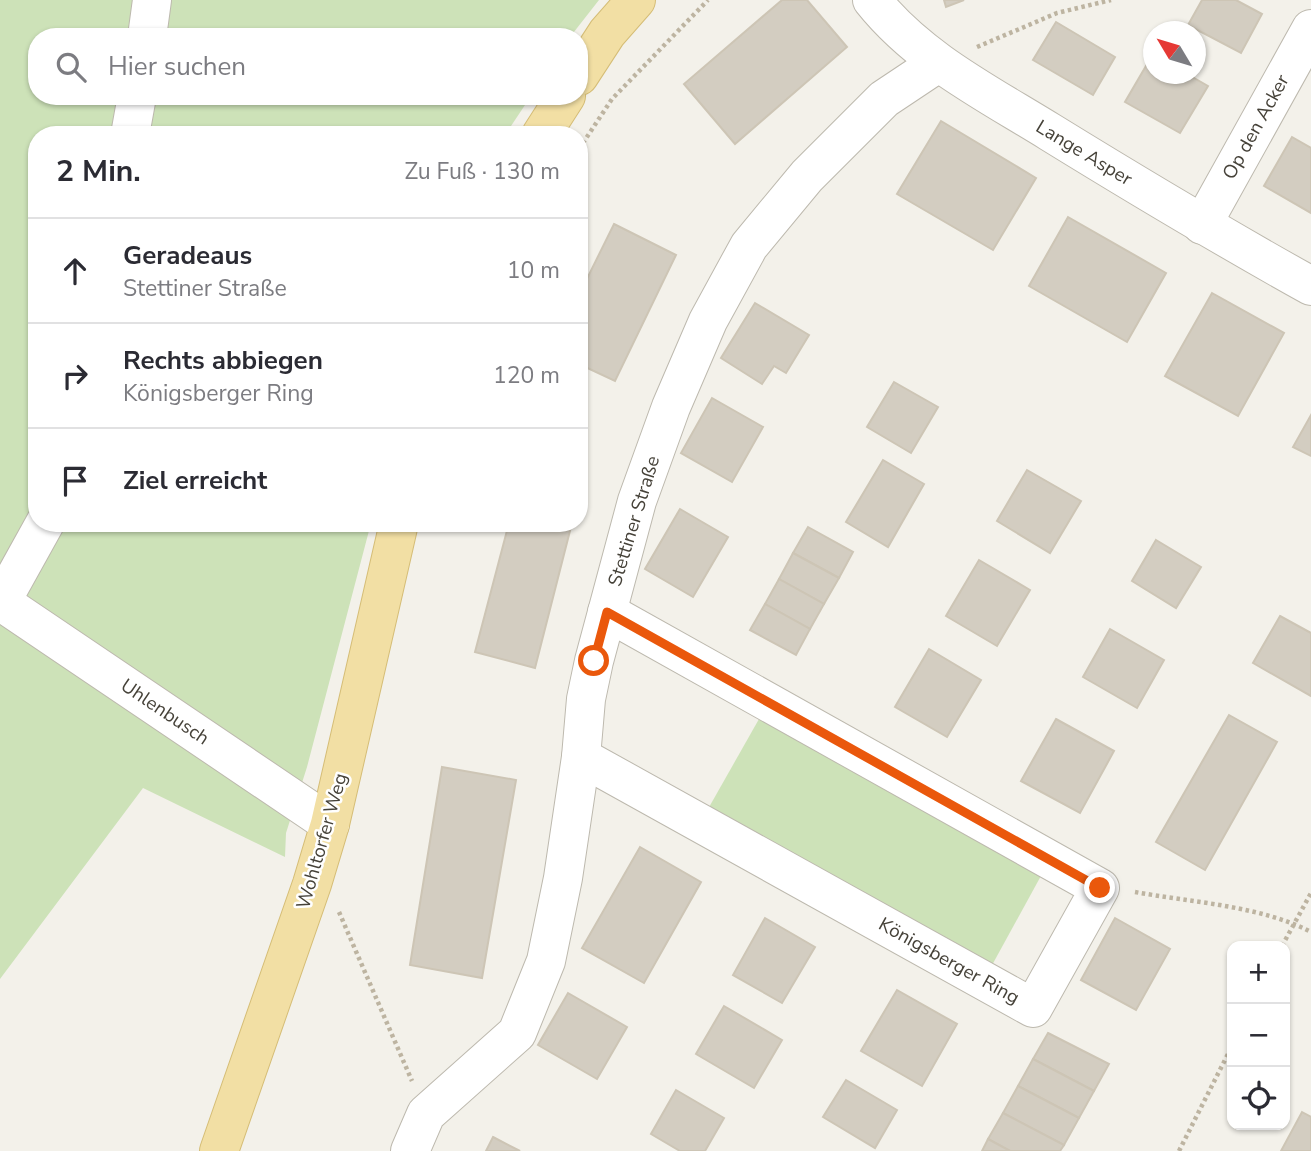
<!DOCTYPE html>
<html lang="de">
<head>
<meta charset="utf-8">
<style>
  body { margin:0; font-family:"Nunito Sans",sans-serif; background:#f7f7f7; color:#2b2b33 }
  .controls { position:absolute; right:21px; bottom:21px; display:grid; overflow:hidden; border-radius:14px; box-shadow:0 2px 5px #0004 }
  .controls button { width:63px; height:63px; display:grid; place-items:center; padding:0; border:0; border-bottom:2px solid #e1e1e2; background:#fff; color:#2b2b33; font:35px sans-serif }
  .compass { position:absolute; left:1143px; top:21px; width:63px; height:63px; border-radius:50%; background:#fff; box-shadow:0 2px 5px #0004; rotate:308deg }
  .stop { position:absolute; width:21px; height:21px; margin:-16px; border:5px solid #ea580c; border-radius:50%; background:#fff }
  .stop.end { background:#ea580c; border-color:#fff; box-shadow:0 2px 7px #0008 }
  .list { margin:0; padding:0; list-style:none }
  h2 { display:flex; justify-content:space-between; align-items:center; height:91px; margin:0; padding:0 28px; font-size:30px }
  h2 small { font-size:23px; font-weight:400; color:#7c7c81 }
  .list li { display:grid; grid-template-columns:46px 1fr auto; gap:21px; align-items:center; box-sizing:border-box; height:105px; padding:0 28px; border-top:2px solid #e1e1e2 }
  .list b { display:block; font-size:26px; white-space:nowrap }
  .list p { margin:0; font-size:23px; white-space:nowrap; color:#7c7c81 }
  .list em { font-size:23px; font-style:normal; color:#7c7c81 }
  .icon { flex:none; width:38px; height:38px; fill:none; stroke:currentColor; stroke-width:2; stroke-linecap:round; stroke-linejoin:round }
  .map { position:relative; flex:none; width:1311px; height:1151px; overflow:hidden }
  .search { position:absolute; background:#fff; box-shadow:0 2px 5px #0004; left:28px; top:28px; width:560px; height:77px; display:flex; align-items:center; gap:18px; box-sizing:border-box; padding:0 24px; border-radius:28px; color:#7c7c81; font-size:26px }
  .panel { position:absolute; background:#fff; box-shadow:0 2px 5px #0004; left:28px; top:126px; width:560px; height:406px; border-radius:28px }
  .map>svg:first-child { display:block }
  .green { fill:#cde2b8 }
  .building { fill:#d3cdc1; stroke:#cdc5b5; stroke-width:2 }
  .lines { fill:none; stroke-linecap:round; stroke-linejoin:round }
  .minor-casing { stroke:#bdb9ae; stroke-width:40 }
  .major-casing { stroke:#d5bd76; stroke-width:40 }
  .path { stroke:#bdb4a1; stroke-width:4.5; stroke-dasharray:3.5 3.5; stroke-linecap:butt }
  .minor { stroke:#fff; stroke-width:38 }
  .major { stroke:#f2dfa4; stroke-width:38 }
  .route { stroke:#ea580c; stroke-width:9 }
  .labels { text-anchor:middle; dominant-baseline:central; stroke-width:5; stroke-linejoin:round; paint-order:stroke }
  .street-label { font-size:19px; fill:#464239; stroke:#fff }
</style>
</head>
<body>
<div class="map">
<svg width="1311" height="1151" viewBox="0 0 1311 1151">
  <rect width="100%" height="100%" fill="#f3f1ea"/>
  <g class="green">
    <path d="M 0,0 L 599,0 L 570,37 L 37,37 L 37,96 L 531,96 L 505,135 L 37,135 L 37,523 L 371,523 L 307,767 L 286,833 L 285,857 L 143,788 L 0,979 Z"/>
    <path d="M 759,719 L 1042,874 L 991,967 L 708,809 Z"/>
  </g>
  <g class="building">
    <path d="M 782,0 L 807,0 L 847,47 L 735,144 L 684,84 Z"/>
    <path d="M 944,0 L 964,0 L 946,7 Z"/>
    <path d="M 1202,0 L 1236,0 L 1262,14 L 1241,53 L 1188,25 Z"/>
    <path d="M 1056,22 L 1115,57 L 1093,95 L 1033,60 Z"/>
    <path d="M 1153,54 L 1154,74 L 1187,74 L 1208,86 L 1180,133 L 1125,102 Z"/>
    <path d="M 941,121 L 1036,178 L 993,250 L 897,194 Z"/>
    <path d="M 1292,137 L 1311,148 L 1311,213 L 1264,186 Z"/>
    <path d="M 1068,217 L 1166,273 L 1127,342 L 1029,286 Z"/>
    <path d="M 614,224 L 676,255 L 615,381 L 579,364 L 579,295 Z"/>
    <path d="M 1212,293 L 1284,333 L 1238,416 L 1165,376 Z"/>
    <path d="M 755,303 L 809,335 L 786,373 L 774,366 L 762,384 L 721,358 Z"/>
    <path d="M 894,382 L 938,407 L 911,453 L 867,427 Z"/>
    <path d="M 712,398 L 763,427 L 732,482 L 681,453 Z"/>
    <path d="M 1311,415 L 1311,456 L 1293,447 Z"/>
    <path d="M 883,460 L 924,484 L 888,547 L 846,522 Z"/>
    <path d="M 1027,470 L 1081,501 L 1050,553 L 997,521 Z"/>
    <path d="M 680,509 L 728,537 L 693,597 L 645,569 Z"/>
    <path d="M 509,523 L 572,523 L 535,668 L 475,652 Z"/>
    <path d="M 808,527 L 853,552 L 839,578 L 793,553 Z"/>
    <path d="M 1156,540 L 1201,567 L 1176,608 L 1132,581 Z"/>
    <path d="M 793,553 L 839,578 L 824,604 L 779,579 Z"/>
    <path d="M 979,560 L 1030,590 L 997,646 L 946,616 Z"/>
    <path d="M 779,579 L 824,604 L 810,629 L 765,604 Z"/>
    <path d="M 765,604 L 810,629 L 796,655 L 750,630 Z"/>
    <path d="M 1280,616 L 1311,633 L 1311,696 L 1253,663 Z"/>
    <path d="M 1110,629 L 1164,660 L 1137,708 L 1083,677 Z"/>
    <path d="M 929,649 L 981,680 L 947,737 L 895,707 Z"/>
    <path d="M 1229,715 L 1277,742 L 1205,870 L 1156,842 Z"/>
    <path d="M 1056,719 L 1114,751 L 1080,813 L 1021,781 Z"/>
    <path d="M 442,767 L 516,780 L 482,978 L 410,965 Z"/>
    <path d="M 640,847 L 701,882 L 644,983 L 582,948 Z"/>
    <path d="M 765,918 L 815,947 L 782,1003 L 733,975 Z"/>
    <path d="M 1115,918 L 1170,949 L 1136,1010 L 1081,980 Z"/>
    <path d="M 897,990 L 957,1024 L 922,1086 L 861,1051 Z"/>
    <path d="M 568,993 L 627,1027 L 597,1079 L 538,1045 Z"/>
    <path d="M 724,1006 L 782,1040 L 754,1088 L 696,1054 Z"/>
    <path d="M 1048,1033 L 1109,1064 L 1094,1091 L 1033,1059 Z"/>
    <path d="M 1033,1059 L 1094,1091 L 1079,1118 L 1018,1086 Z"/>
    <path d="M 846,1080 L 897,1110 L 875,1148 L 823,1117 Z"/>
    <path d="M 1018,1086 L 1079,1118 L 1064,1145 L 1003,1113 Z"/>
    <path d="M 676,1090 L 724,1118 L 705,1151 L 680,1151 L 651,1134 Z"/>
    <path d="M 1302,1112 L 1311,1117 L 1311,1151 L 1281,1151 Z"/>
    <path d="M 1003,1113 L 1064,1145 L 1060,1151 L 1010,1151 L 988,1139 Z"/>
    <path d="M 493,1137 L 520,1151 L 486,1151 Z"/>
    <path d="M 988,1139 L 1010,1151 L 982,1151 Z"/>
  </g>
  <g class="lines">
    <g class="minor-casing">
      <g id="minor">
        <path d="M 872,0 C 919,59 987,93 1050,132 C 1136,185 1223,237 1311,286"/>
        <path d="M 147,37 L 152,0"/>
        <path d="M 130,135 L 137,96"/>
        <path d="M 1202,225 L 1311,29"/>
        <path d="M 0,601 L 330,824"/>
        <path d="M 0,604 L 45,523"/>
        <path d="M 581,757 L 1033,1008 L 1100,888 L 607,612"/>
        <path d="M 410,1151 L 426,1114 L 517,1033 L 546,961 L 563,878 L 581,757 L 586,699 L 594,661 L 637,501 L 671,407 L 708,321 L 749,246 L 807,176 L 884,99 L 938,63"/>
      </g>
    </g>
    <g class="major-casing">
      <g id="major">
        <path d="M 579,76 L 607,33 L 636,0"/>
        <path d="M 541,135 L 566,96"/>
        <path d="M 219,1151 L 312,884 L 330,824 L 399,523"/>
      </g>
    </g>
    <g class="path">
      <path d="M 977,47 L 1057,13 L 1111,0"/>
      <path d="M 579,149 L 612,99 L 708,0"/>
      <path d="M 1135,892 C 1190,902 1262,906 1311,932"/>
      <path d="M 339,912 L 412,1081"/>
      <path d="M 1282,946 L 1311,893"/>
      <path d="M 1179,1151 L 1232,1046"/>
    </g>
    <use href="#minor" class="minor"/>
    <use href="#major" class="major"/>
  </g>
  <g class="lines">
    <path class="route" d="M 594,661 L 607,612 L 1100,888"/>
  </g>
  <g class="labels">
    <g class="street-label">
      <text transform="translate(1256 127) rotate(-61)">Op den Acker</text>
      <text transform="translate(1084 153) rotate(31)">Lange Asper</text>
      <text transform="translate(634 521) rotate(-73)">Stettiner Straße</text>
      <text transform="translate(165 712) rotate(34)">Uhlenbusch</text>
      <text transform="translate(322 841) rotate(-74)">Wohltorfer Weg</text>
      <text transform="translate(949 961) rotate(29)">Königsberger Ring</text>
    </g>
  </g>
</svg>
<div class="controls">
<button>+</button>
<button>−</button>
<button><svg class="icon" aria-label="locate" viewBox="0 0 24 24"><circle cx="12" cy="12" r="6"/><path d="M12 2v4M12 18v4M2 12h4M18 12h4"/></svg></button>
</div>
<svg class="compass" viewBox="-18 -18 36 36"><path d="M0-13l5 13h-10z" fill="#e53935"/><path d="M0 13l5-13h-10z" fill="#7c7c81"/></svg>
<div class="stop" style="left:594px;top:661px"></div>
<div class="stop end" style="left:1100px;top:888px"></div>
<div class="search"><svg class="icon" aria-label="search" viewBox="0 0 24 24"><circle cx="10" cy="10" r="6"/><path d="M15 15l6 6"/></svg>Hier suchen</div>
<section class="panel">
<h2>2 Min.<small>Zu Fuß · 130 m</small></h2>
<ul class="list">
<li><svg class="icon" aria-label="ahead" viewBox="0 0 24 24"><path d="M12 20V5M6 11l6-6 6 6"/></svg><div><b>Geradeaus</b><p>Stettiner Straße</p></div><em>10 m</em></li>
<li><svg class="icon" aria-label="right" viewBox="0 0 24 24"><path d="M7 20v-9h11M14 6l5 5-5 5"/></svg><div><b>Rechts abbiegen</b><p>Königsberger Ring</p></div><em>120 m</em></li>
<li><svg class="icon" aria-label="arrive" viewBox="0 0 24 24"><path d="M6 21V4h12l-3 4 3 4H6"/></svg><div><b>Ziel erreicht</b></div></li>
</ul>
</section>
</div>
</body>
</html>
